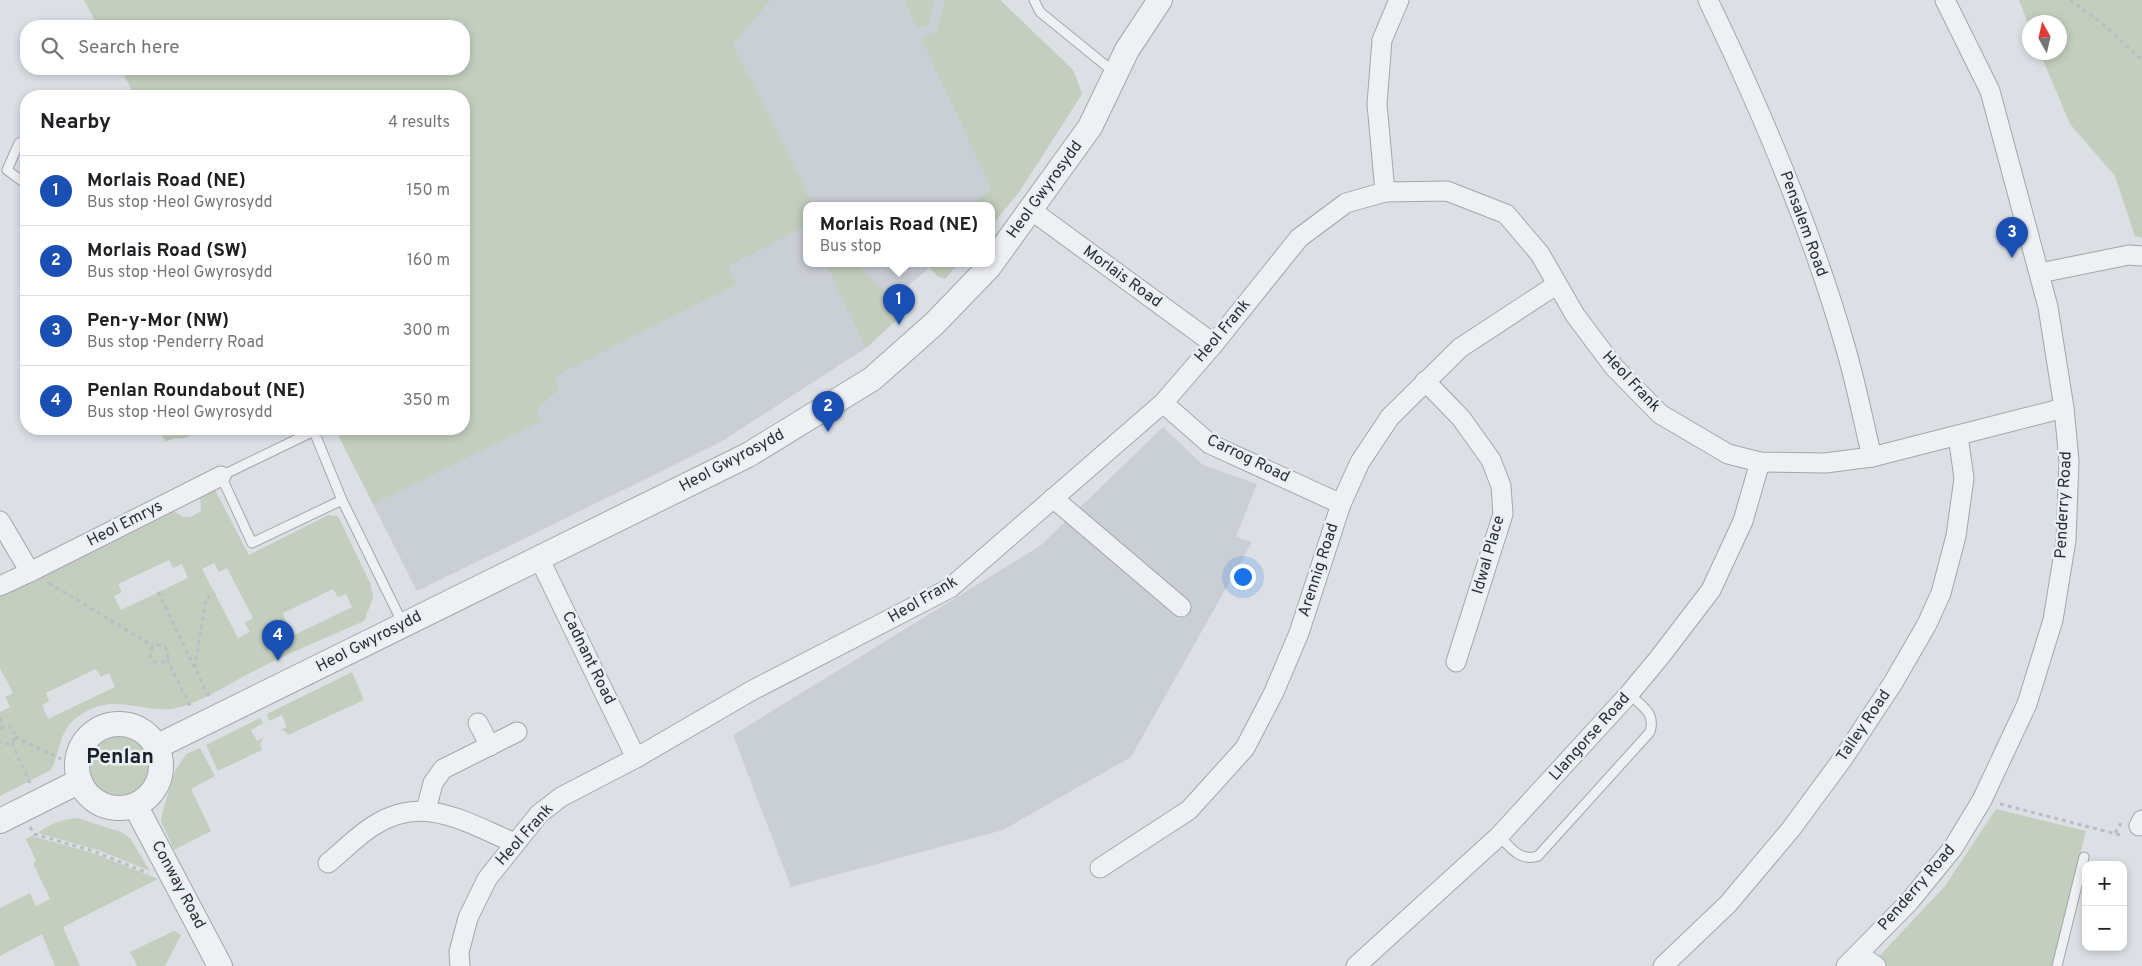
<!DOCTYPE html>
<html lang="en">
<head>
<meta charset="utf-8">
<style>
  body { margin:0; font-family:Overpass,sans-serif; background:#f6f6f6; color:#202124 }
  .controls { position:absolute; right:15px; bottom:15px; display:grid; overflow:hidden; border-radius:10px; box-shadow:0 2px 8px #0003 }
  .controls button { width:45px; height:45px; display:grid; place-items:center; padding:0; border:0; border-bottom:1px solid #e0e0e0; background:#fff; color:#202124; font:25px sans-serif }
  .compass { position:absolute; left:2022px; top:15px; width:45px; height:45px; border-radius:50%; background:#fff; box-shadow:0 2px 8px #0003; rotate:352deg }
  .you { position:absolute; left:1242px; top:576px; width:18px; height:18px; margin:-12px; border:4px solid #fff; border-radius:50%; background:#1a73e8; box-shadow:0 0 0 8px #1a73e833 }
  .badge { display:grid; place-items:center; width:32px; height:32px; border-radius:50%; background:#b45309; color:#fff; font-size:16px; font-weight:700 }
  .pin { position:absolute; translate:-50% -41px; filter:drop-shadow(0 1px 2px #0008) }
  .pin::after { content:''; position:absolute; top:26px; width:18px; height:15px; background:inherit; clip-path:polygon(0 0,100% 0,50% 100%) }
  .popup { position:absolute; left:803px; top:202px; width:192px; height:65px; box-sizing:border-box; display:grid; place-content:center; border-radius:10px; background:#fff; filter:drop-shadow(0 1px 4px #0005); font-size:16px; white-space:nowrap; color:#757577 }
  .popup b { font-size:19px; color:#202124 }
  .popup::after { content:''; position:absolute; left:50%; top:100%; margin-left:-10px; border:10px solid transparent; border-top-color:#fff }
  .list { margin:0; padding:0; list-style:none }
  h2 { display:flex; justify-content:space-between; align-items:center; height:65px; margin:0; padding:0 20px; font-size:21px }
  h2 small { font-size:16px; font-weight:400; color:#757577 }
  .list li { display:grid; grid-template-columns:32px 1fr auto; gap:15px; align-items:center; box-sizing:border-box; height:70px; padding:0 20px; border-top:1px solid #e0e0e0 }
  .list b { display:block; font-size:19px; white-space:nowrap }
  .list p { margin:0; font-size:16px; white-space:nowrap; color:#757577 }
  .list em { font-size:16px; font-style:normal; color:#757577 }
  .icon { flex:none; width:28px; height:28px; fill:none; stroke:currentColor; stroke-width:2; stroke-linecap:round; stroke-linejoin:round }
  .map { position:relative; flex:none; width:2142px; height:966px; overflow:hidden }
  .search { position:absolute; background:#fff; box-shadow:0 2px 8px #0003; left:20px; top:20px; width:450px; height:55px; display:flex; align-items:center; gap:12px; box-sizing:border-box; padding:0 18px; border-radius:20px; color:#757577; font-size:19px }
  .panel { position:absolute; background:#fff; box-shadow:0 2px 8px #0003; left:20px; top:90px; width:450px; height:345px; border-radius:20px }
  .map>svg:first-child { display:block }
  .built { fill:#cacfd5 }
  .green { fill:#c3cebe; fill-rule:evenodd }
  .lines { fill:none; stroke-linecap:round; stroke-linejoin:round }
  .service-casing { stroke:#a2a7ae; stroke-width:11 }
  .minor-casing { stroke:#a2a7ae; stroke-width:21 }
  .tertiary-casing { stroke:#a2a7ae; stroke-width:26 }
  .path { stroke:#babec3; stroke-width:3; stroke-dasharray:4 4; stroke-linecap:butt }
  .service { stroke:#eef0f3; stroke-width:9 }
  .minor { stroke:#eef0f3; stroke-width:19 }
  .tertiary { stroke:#eef0f3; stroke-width:24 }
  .labels { text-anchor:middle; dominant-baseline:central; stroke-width:5; stroke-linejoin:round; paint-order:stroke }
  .street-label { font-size:16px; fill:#272f39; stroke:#ebeff3 }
  .district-label { font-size:21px; font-weight:bold; fill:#1a202a; stroke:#ebeff3 }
</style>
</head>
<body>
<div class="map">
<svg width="2142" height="966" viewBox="0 0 2142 966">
  <rect width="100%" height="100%" fill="#dce0e5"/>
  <g class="built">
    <path d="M 84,0 L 1000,0 L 1073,70 L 1082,94 L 1019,192 L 992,225 L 992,206 L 806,206 L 806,264 L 958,264 L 945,279 L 937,276 L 930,267 L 902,291 L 915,303 L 866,348 L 719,443 L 417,591 L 335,429 L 464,429 L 464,96 L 135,96 L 121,69 L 464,69 L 464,26 L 98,26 Z"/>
    <path d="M 1163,427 L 1203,465 L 1257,484 L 1236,537 L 1252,542 L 1131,757 L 1003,830 L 791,887 L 733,735 L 1040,546 Z"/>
  </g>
  <g class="green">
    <path d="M 84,0 L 770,0 L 733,45 L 814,206 L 806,206 L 806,226 L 728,266 L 737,284 L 555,376 L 559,388 L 557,391 L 537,409 L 542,421 L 373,504 L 335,429 L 464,429 L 464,96 L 135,96 L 121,69 L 464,69 L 464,26 L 98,26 Z"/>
    <path d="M 904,0 L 934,0 L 928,25 L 917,29 Z"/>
    <path d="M 945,0 L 1000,0 L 1073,70 L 1082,94 L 1019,192 L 992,225 L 992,206 L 972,206 L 991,188 L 921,38 L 937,31 Z"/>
    <path d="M 2019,0 L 2142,0 L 2142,238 L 2135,236 L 2115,176 L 2070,124 L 2040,53 L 2060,52 L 2060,22 L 2030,22 L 2029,26 Z"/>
    <path d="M 826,264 L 856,264 L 906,311 L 866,348 Z"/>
    <path d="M 926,264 L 958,264 L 945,279 L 937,276 Z"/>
    <path d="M 159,429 L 206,429 L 182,439 L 176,438 L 165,442 Z"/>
    <path d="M 214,488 L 249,555 L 328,515 L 338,516 L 371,585 L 373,598 L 364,621 C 328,637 291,652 256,670 C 234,681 203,701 181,707 C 151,716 120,695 91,709 C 57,725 64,743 51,770 L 0,796 L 0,712 L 10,707 L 5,697 L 13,693 L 0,668 L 0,593 L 165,512 L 174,511 L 183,517 L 191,517 L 201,511 L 200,495 ZM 169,560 L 173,568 L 182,564 L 188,578 L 121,610 L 114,596 L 122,592 L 118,584 ZM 214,563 L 219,572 L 227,568 L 253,618 L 245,623 L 250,632 L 238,638 L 202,569 ZM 333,589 L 338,597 L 346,594 L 352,607 L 286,639 L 279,626 L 286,622 L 283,613 ZM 96,669 L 101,677 L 109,673 L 115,687 L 48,719 L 42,705 L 49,701 L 46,693 Z"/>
    <path d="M 352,672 L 364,700 L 288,735 L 285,731 L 280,730 L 287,727 L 282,715 L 269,721 L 267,714 Z"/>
    <path d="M 260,718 L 263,723 L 251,730 L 257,741 L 264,737 L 260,744 L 262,750 L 218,771 L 206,745 Z"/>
    <circle cx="118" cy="765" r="32"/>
    <path d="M 200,748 L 215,776 L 191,789 L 211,831 L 174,850 L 161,821 L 162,814 L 175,771 L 186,754 Z"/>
    <path d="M 1996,809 L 2086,831 L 2053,966 L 1870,966 L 1945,886 Z"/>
    <path d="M 77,818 L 121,832 L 130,838 L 150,871 L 98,850 L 38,833 C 50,823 62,820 77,818 Z"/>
    <path d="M 32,836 L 93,853 L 158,879 L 63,927 L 80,966 L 55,966 L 42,934 L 0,956 L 0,908 L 30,893 L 36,906 L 50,899 L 33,863 L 36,861 L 26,839 Z"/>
    <path d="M 174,931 L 181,935 L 165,966 L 137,966 L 130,952 Z"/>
  </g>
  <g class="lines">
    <g class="service-casing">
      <g id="service">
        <path d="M 1034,0 L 1040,12 L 1115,73"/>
        <path d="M 26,140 L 19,143 L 7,170 L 26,184"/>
        <path d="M 313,429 L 342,500 L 403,624"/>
        <path d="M 314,431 L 221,476 L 252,543 L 342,500"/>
        <path d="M 1499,836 C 1511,848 1520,862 1538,856 L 1650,732 C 1656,713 1642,706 1629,694"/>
        <path d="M 2057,966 L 2084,857"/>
      </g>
    </g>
    <g class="minor-casing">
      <g id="minor">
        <path d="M 1708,0 C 1762,112 1811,227 1845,346 C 1856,383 1863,420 1872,457"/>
        <path d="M 1385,192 L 1377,104 L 1382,40 L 1399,0"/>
        <path d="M 1031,210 L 1214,344"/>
        <path d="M 2040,273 L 2129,255 L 2142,256"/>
        <path d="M 1425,381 L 1461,418 L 1491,460 L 1501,486 L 1503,514 L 1456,662"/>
        <path d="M 1163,403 L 1210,444 L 1341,504"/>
        <path d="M 1053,498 L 1181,607"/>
        <path d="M 0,521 L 30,572 L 0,586"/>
        <path d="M 539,558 L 636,758"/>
        <path d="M 30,572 L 221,476"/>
        <path d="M 478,723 L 490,746"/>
        <path d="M 426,810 L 433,783 L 443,769 L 517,732"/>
        <path d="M 2139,826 L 2142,820"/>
        <path d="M 328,863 C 343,851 357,836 373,826 C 424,793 466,823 515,843"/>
        <path d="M 1100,868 L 1189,810 L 1245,748 L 1274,692 L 1299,633 L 1341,504 L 1360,462 L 1390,417 L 1460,348 L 1556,285"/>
        <path d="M 1858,954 L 1876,966"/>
        <path d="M 460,966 L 459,952 L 468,918 L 487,879 L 539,814 L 561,797 L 636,758 L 751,691 L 950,588 L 1163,403 L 1214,344 L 1299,238 L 1346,203 L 1385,192 L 1447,191 L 1506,214 L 1540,254 L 1575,315 L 1614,367 L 1660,414 L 1728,454 L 1760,462 L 1825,463 L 1872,457 L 2064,408"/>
        <path d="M 1356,966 L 1499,836 L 1629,694 L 1659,658 L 1711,590 L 1743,521 L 1760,462"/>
        <path d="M 1663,966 L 1728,904 L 1791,829 L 1844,757 L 1893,683 L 1927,624 L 1941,593 L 1956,536 L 1964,478 L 1958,436"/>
        <path d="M 1846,966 L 1909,902 L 1953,848 L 1982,800 L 2027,704 L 2053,620 L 2066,540 L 2069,461 L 2064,408 L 2048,307 L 1990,91 L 1945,0"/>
      </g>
    </g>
    <g class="tertiary-casing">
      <g id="tertiary">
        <circle cx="119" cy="766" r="42"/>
        <path d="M 156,747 L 748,455 L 872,379 L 934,324 L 989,267 L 1090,127 L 1127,50 L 1160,0"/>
        <path d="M 135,805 L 220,966"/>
        <path d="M 0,821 L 80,781"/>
      </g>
    </g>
    <g class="path">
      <path d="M 2070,0 L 2103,24 L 2142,60"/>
      <path d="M 49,583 L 153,646"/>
      <path d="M 158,592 L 210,699"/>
      <circle cx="159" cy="654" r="9"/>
      <path d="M 167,659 L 191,708"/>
      <path d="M 195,668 L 206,598 L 215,594"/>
      <path d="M 0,718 L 3,726"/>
      <path d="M 0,728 L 10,726 L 15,734 L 14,740 L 9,744 L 0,742"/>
      <path d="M 15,737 L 61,759"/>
      <path d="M 12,743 L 30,783"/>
      <path d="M 2000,804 L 2124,836"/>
      <path d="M 30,827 L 34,834 L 93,851 L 148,873"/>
      <path d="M 2115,833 L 2121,823"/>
    </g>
    <use href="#service" class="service"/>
    <use href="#minor" class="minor"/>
    <use href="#tertiary" class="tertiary"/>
  </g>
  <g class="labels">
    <g class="street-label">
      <text transform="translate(1045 190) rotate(-54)">Heol Gwyrosydd</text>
      <text transform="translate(1803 224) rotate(70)">Pensalem Road</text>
      <text transform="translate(1122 277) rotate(36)">Morlais Road</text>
      <text transform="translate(1223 331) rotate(-50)">Heol Frank</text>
      <text transform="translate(1631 382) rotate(47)">Heol Frank</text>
      <text transform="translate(1248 459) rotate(26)">Carrog Road</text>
      <text transform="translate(732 461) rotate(-28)">Heol Gwyrosydd</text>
      <text transform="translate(2064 505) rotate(-87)">Penderry Road</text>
      <text transform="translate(125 524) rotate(-27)">Heol Emrys</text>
      <text transform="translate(1489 555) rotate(-74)">Idwal Place</text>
      <text transform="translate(1319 570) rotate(-72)">Arennig Road</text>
      <text transform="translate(923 600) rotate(-30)">Heol Frank</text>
      <text transform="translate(369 642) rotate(-27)">Heol Gwyrosydd</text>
      <text transform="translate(588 658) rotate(64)">Cadnant Road</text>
      <text transform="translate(1864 726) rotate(-56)">Talley Road</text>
      <text transform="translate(1590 737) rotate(-48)">Llangorse Road</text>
      <text transform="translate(525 835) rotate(-48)">Heol Frank</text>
      <text transform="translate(178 885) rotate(62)">Conway Road</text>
      <text transform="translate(1917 888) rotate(-49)">Penderry Road</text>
    </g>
    <g class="district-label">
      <text x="120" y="757">Penlan</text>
    </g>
  </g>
</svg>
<div class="controls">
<button>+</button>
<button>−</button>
</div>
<svg class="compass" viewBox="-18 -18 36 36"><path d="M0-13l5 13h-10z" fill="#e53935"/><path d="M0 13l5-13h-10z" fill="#757577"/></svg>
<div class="you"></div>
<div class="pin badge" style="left:899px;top:325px;background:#1a4fb4">1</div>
<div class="popup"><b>Morlais Road (NE)</b>Bus stop</div>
<div class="pin badge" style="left:828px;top:432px;background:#1a4fb4">2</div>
<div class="pin badge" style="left:2012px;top:258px;background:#1a4fb4">3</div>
<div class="pin badge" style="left:278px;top:661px;background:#1a4fb4">4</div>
<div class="search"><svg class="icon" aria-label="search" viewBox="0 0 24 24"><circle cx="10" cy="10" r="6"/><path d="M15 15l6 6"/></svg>Search here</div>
<section class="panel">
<h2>Nearby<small>4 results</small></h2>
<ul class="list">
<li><span class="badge" style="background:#1a4fb4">1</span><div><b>Morlais Road (NE)</b><p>Bus stop · Heol Gwyrosydd</p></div><em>150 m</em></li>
<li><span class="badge" style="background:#1a4fb4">2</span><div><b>Morlais Road (SW)</b><p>Bus stop · Heol Gwyrosydd</p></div><em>160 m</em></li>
<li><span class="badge" style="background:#1a4fb4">3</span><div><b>Pen-y-Mor (NW)</b><p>Bus stop · Penderry Road</p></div><em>300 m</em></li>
<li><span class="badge" style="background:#1a4fb4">4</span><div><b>Penlan Roundabout (NE)</b><p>Bus stop · Heol Gwyrosydd</p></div><em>350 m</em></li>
</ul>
</section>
</div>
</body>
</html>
